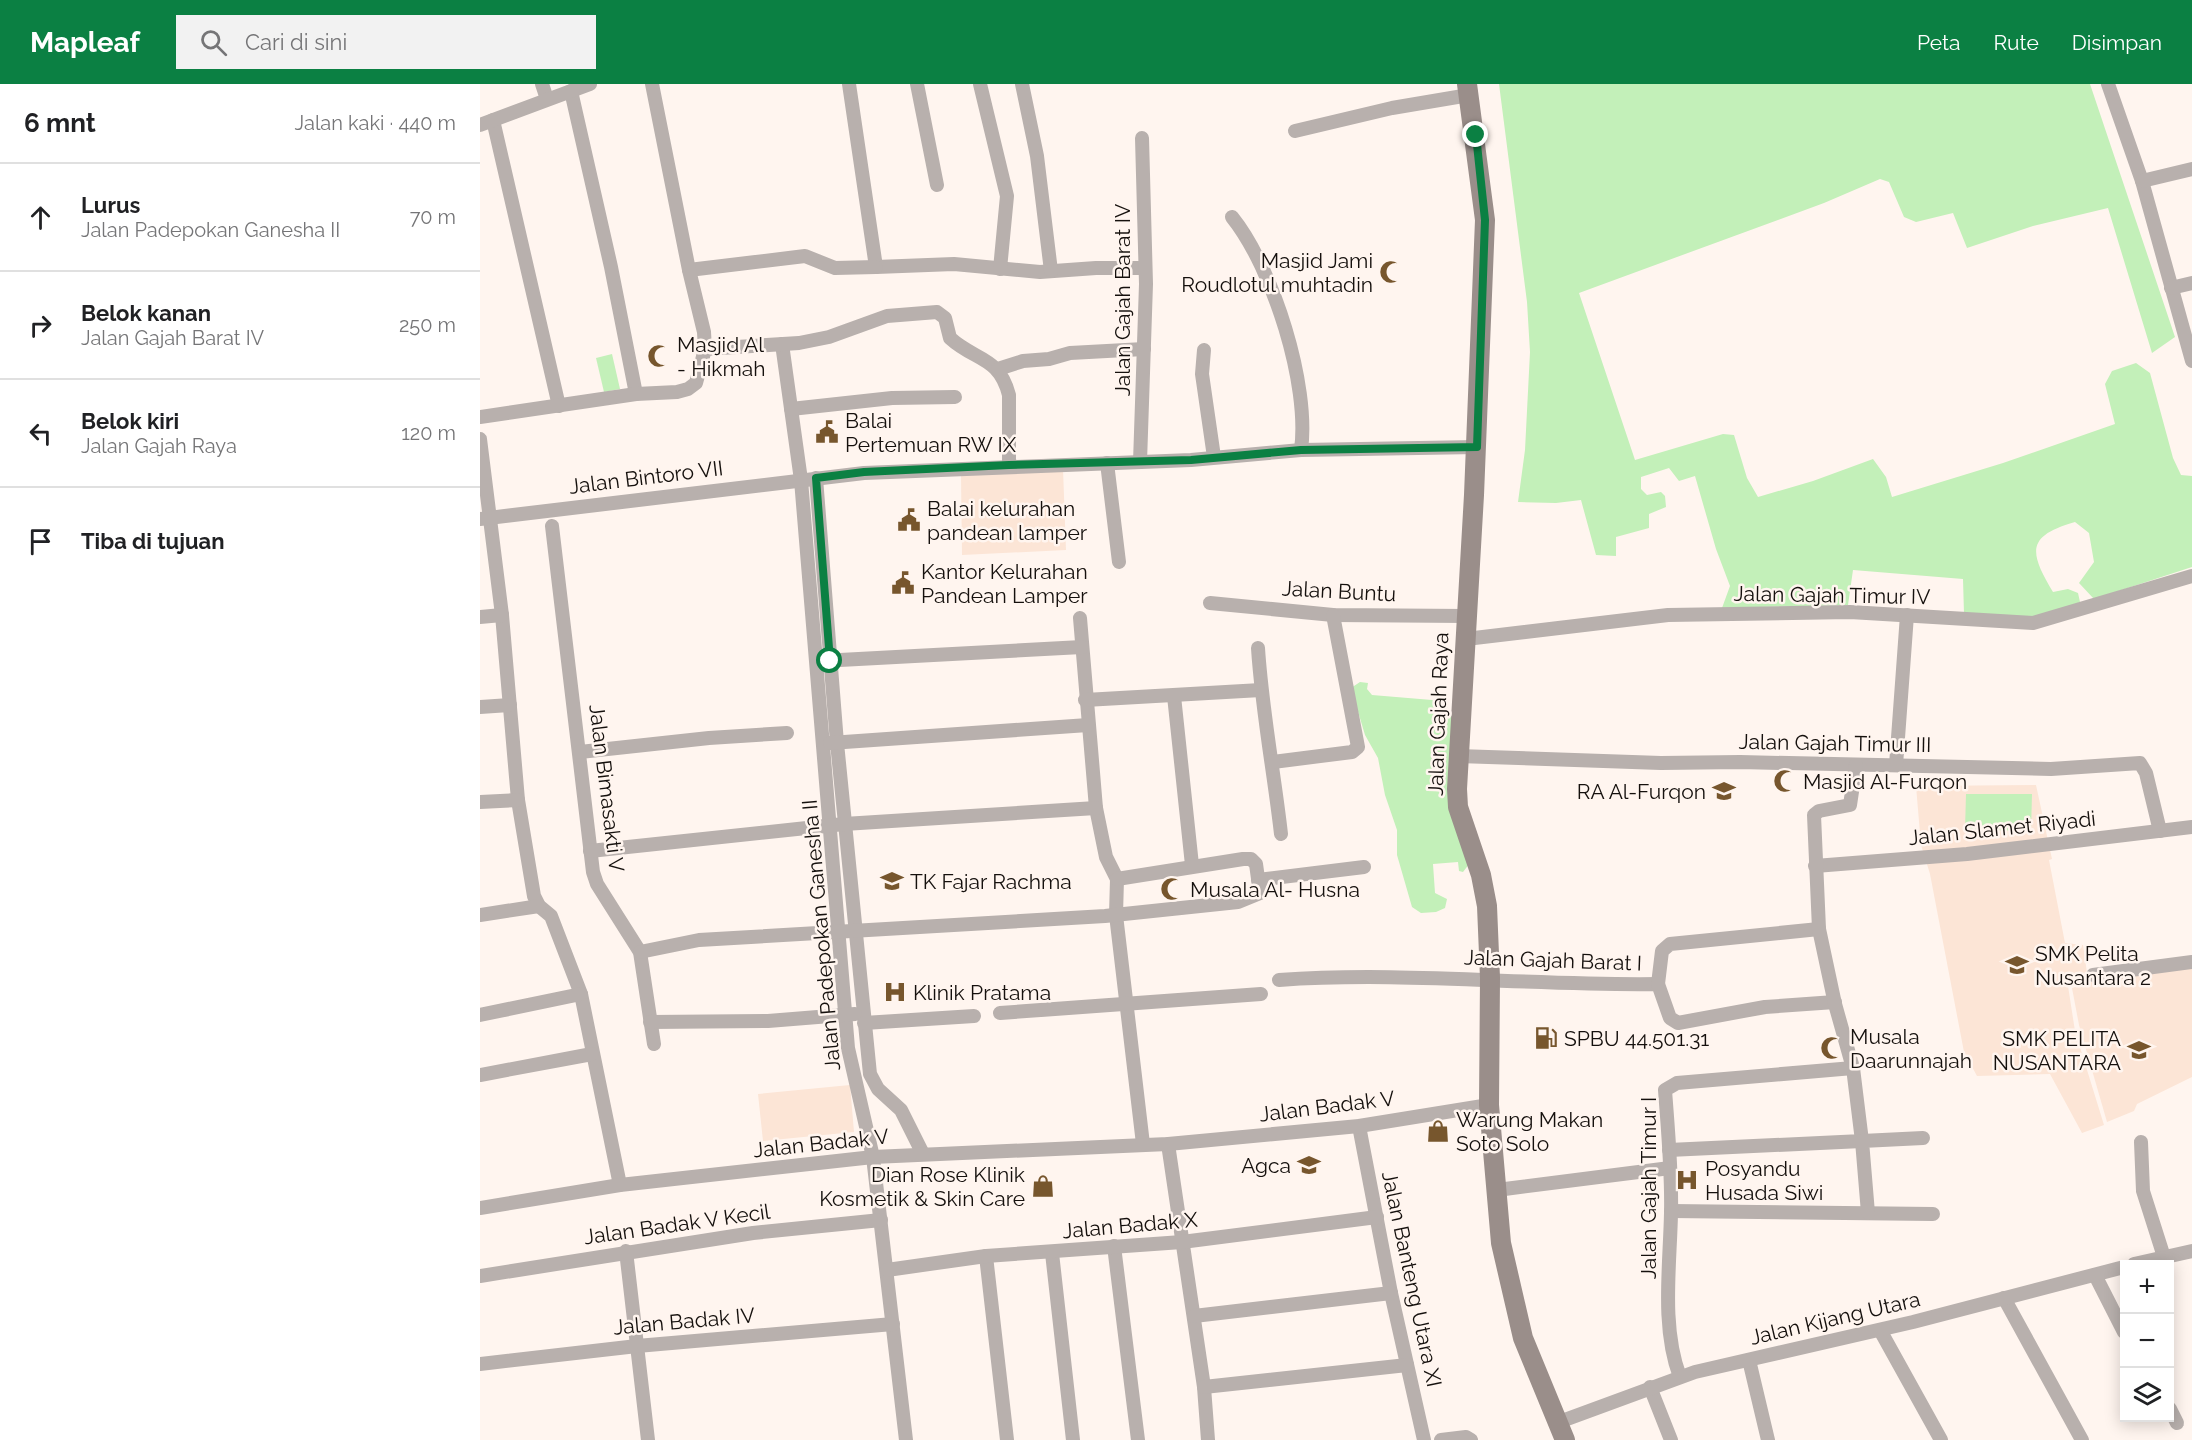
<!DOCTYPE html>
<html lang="id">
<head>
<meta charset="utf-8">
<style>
  body { margin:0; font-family:Raleway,sans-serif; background:#f2f2f2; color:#202124 }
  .controls { position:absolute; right:18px; bottom:18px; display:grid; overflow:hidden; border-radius:0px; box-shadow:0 3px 15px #0003 }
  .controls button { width:54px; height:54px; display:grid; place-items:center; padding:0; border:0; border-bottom:2px solid #e0e0e0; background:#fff; color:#202124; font:30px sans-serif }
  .stop { position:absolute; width:18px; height:18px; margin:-14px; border:4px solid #0b8043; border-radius:50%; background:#fff }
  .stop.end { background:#0b8043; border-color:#fff; box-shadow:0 2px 6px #0008 }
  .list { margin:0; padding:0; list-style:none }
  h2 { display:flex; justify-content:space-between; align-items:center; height:78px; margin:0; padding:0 24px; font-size:26px }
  h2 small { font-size:20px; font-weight:400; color:#757577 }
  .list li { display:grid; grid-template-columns:39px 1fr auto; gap:18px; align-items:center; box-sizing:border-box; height:108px; padding:0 24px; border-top:2px solid #e0e0e0 }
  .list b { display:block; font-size:22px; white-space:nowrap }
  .list p { margin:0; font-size:20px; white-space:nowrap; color:#757577 }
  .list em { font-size:20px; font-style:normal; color:#757577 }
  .icon { flex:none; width:33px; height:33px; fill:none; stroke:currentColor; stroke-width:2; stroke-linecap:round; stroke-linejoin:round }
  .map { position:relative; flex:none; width:1712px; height:1356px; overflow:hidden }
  header { display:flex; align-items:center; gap:36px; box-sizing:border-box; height:84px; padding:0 30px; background:#0b8043; color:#fff }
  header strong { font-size:28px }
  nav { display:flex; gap:33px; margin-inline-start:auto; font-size:21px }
  .search { width:420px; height:54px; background:#f2f2f2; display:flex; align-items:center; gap:15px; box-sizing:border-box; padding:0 21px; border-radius:0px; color:#757577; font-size:22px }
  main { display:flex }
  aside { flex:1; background:#fff }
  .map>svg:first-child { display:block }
  .built { fill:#fce5d6 }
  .green { fill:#c3f0b9 }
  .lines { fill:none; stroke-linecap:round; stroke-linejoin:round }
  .street { stroke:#b8b0ad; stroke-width:14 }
  .secondary { stroke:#9a8e8a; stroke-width:20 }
  .route { stroke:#0b8043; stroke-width:8 }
  .labels { text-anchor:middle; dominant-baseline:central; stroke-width:5; stroke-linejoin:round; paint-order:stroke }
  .poi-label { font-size:21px; fill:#15100d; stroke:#fff5ef; text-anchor:start }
  .street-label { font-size:21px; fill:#15100d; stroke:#fff5ef }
</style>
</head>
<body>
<header>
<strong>Mapleaf</strong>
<div class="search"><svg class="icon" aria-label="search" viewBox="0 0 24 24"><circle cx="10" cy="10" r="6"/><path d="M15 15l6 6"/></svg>Cari di sini</div>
<nav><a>Peta</a><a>Rute</a><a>Disimpan</a></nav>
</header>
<main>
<aside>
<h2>6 mnt<small>Jalan kaki · 440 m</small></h2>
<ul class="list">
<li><svg class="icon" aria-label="ahead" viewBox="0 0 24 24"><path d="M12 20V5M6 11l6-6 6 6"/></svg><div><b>Lurus</b><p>Jalan Padepokan Ganesha II</p></div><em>70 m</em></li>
<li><svg class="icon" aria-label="right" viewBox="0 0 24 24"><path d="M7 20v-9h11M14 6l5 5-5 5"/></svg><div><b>Belok kanan</b><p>Jalan Gajah Barat IV</p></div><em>250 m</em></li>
<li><svg class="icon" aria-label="left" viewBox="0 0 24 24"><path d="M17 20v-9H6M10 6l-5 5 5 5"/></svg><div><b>Belok kiri</b><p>Jalan Gajah Raya</p></div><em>120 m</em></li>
<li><svg class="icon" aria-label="arrive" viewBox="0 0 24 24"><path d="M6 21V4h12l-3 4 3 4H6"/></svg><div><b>Tiba di tujuan</b></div></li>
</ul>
</aside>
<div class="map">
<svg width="1712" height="1356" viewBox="0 0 1712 1356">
  <rect width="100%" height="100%" fill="#fff5ef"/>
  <g class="built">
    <path d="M 583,385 L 586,466 L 482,471 L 481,390 Z"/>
    <path d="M 1556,701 L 1572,775 L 1569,776 L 1585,859 L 1603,861 L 1608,896 L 1588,902 L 1595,947 L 1624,1041 L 1602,1049 L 1570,990 L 1497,992 L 1484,968 L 1450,790 L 1441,761 L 1436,702 Z"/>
    <path d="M 1712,884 L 1712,993 L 1657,1020 L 1654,1027 L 1627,1038 L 1599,941 L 1592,904 L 1614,897 Z"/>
    <path d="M 370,1001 L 374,1048 L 283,1057 L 278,1010 Z"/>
  </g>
  <g class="green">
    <path d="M 1019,0 L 1610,0 L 1695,253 L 1672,269 L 1628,124 L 1553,142 L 1487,164 L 1473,129 L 1436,138 L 1424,133 L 1409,98 L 1400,95 L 1344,119 L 1099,209 L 1155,376 L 1243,350 L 1254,351 L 1267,394 L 1278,413 L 1333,397 L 1393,375 L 1406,393 L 1412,413 L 1523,379 L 1635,340 L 1625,300 L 1632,287 L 1656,279 L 1670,289 L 1693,374 L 1701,391 L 1712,392 L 1712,483 L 1614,515 L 1599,499 L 1614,478 L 1609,449 L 1595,438 C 1546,452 1549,468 1573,508 L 1588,505 L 1598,509 L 1600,518 C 1565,539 1523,533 1484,530 L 1483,495 L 1373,486 L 1368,521 L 1242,524 L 1250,502 L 1236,465 L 1215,392 L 1199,397 L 1189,384 L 1161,393 L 1161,405 L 1167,411 L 1181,408 L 1185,412 L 1186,423 L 1169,430 L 1169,444 L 1136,453 L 1136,472 L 1116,471 L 1101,416 L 1076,419 L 1038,418 L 1045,366 L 1050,268 L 1047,218 Z"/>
    <path d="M 132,270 L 140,305 L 124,308 L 116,274 Z"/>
    <path d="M 880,598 L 888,599 L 887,605 L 892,611 L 964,617 L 975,637 L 993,775 L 983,788 L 979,787 L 978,778 L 953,780 L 955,809 L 967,815 L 965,824 L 956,828 L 941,829 L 932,823 L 917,771 L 917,746 L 905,711 L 898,674 L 885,651 L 871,604 Z"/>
    <path d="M 1486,710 L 1552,710 L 1551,747 L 1485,746 Z"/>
  </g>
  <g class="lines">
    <g class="street">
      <path d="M 62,0 L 67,15"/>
      <path d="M 369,0 L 396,183 L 474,180 L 560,188 L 616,184 L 665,184"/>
      <path d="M 437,0 L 457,101"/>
      <path d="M 500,0 L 527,112 L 520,185"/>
      <path d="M 542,0 L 557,72 L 571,187"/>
      <path d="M 1628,0 L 1662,97 L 1712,277"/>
      <path d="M 91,7 L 131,183 L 156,310"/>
      <path d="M 13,36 L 79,322"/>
      <path d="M 0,41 L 110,0"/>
      <path d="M 815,47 L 912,24 L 989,11"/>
      <path d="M 1662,97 L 1712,85"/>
      <path d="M 752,133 C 793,184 830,301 821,366"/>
      <path d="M 209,186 L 325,172 L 355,184 L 396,183"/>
      <path d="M 1691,204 L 1712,199"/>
      <path d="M 302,260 L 321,396 L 368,964 L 393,1073 L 426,1356"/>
      <path d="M 225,265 L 319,259 L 349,253 L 407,232 L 457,228 L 465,234 L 470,254 C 495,277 519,272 529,311 L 529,381"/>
      <path d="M 724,266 L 722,290 L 734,373"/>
      <path d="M 518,285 L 543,277 L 569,275 L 590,269 L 664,265"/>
      <path d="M 311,325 L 412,314 L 475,313"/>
      <path d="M 0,333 L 156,310 L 197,308 L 208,305 L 216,299 L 225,265 L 224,248 L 209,186 L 172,0"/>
      <path d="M 0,355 L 22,531 L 38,716 L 54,812 L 59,822 L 71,832 L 101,910 L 140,1101"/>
      <path d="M 660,378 L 666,200 L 662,54"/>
      <path d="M 627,379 L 639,478"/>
      <path d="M 336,394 L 357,659 L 390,990 L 398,1005 L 421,1026 L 443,1070"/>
      <path d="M 0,435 L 384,389 L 711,376 L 821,366 L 997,363"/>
      <path d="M 72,442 L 113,788 L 117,800 L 160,868 L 174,960"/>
      <path d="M 730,519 L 853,531 L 986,532"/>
      <path d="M 0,533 L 22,531"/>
      <path d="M 600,534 L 616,724 L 626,773 L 637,795 L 636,831 L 663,1060"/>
      <path d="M 986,555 L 1188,531 L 1370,528 L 1553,539 L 1712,492"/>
      <path d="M 778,564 C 782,627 794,688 801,750"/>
      <path d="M 341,577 L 602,563"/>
      <path d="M 694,612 L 712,781"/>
      <path d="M 605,616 L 781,606"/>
      <path d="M 0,623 L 30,621"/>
      <path d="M 350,659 L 608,641"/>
      <path d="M 100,668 L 229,654 L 307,649"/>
      <path d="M 978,672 L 1181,679 L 1260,678 L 1571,685 L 1660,679 L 1666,689 L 1680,747"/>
      <path d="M 793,678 L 872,668 L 878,663 L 853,531"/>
      <path d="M 1416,681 L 1427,531"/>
      <path d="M 0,718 L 38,716"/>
      <path d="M 110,767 L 364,740 L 616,724"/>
      <path d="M 1335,782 L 1487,770 L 1712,743"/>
      <path d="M 778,796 L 884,783"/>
      <path d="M 0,831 L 59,822"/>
      <path d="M 160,868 L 219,856 L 625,832 L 758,818 L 780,809 L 776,780 L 771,775 L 763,775 L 637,795"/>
      <path d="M 1613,891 L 1712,878"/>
      <path d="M 799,896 C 925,887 1052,902 1178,900 L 1190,934 L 1198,939 L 1285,923 L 1355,918"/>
      <path d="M 1178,900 L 1182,867 L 1190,860 L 1339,845"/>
      <path d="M 520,929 L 781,910"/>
      <path d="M 0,931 L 101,910"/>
      <path d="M 170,938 L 288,937 L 375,930"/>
      <path d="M 384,939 L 494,932"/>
      <path d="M 0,991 L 112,970"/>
      <path d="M 879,1042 L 911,1209 L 944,1356"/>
      <path d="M 1661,1058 L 1663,1107 L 1684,1173"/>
      <path d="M 688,1060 L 724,1303 L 728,1356"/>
      <path d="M 1189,1066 L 1382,1057 L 1373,984"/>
      <path d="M 1017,1106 L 1190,1084"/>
      <path d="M 0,1124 L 140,1101 L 393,1073 L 688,1060 L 879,1042 L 1009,1021"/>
      <path d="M 1191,1127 L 1453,1130"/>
      <path d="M 1388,1129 L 1382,1057 L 1443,1054"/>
      <path d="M 634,1162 L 658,1356"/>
      <path d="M 146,1167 L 168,1356"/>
      <path d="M 572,1169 L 593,1356"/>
      <path d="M 506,1172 L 527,1356"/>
      <path d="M 1654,1180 L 1712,1167"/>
      <path d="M 407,1186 L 506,1172 L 702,1158 L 897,1133"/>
      <path d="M 1615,1191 L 1644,1248"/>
      <path d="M 0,1192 L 273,1149 L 401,1136"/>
      <path d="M 1524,1214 L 1602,1356"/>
      <path d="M 714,1232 L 911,1209"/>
      <path d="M 1400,1246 L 1461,1356"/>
      <path d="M 1269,1276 L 1288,1356"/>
      <path d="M 0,1280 L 157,1262 L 413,1240"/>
      <path d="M 1200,1293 C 1181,1243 1190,1182 1191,1129 C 1192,1088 1188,1047 1185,1006 L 1197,999 L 1373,984 L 1355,920 L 1339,845 L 1334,731 L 1339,727 L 1370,721 L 1376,681"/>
      <path d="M 724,1303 L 927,1281"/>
      <path d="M 1170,1303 L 1191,1356"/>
      <path d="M 1690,1325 L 1697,1339"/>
      <path d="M 1079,1338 L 1215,1288 L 1433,1238 L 1644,1183"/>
      <path d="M 961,1356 L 986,1353 L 991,1356"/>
    </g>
    <path class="secondary" d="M 987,0 L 1005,136 L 994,411 L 977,705 L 978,723 L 1001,791 L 1007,822 L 1010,894 L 1009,1021 L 1021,1159 L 1043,1254 L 1085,1356"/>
  </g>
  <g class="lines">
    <path class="route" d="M 350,577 L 336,394 L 384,388 L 529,381 L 711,376 L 821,366 L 997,363 L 1005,136 L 996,51"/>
  </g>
  <defs>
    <g id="mosque-bare" transform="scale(1.8)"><path d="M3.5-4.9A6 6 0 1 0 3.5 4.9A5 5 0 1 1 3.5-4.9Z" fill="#77562d" stroke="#fff5ef" stroke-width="2.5" paint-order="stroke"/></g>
    <g id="civic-bare" transform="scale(1.8)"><path d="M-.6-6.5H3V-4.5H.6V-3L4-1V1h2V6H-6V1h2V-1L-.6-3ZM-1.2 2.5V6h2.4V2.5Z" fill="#77562d" stroke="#fff5ef" stroke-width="2.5" paint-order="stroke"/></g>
    <g id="school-bare" transform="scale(1.8)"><path d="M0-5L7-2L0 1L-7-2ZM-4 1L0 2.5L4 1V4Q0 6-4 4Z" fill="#77562d" stroke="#fff5ef" stroke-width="2.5" paint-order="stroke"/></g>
    <g id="hospital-bare" transform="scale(1.8)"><path d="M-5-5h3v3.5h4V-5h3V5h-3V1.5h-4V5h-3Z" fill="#77562d" stroke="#fff5ef" stroke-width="2.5" paint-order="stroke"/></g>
    <g id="fuel-bare" transform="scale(1.8)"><path d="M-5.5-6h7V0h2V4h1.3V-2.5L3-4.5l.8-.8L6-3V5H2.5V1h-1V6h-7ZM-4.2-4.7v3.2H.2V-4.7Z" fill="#77562d" stroke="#fff5ef" stroke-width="2.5" paint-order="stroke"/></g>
    <g id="shop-bare" transform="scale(1.8)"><path d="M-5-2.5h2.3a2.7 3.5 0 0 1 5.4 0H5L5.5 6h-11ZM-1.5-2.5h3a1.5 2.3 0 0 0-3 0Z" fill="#77562d" stroke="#fff5ef" stroke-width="2.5" paint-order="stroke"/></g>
  </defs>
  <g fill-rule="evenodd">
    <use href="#mosque-bare" x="911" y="188"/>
    <use href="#mosque-bare" x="179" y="272"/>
    <use href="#civic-bare" x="347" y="348"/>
    <use href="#civic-bare" x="429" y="436"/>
    <use href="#civic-bare" x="423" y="499"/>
    <use href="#mosque-bare" x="1305" y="697"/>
    <use href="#school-bare" x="1244" y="707"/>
    <use href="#school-bare" x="412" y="797"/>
    <use href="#mosque-bare" x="692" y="805"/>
    <use href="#school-bare" x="1537" y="881"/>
    <use href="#hospital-bare" x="415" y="908"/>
    <use href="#fuel-bare" x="1066" y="954"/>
    <use href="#mosque-bare" x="1352" y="964"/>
    <use href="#school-bare" x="1659" y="966"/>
    <use href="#shop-bare" x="958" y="1047"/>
    <use href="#school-bare" x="829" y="1081"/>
    <use href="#hospital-bare" x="1207" y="1096"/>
    <use href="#shop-bare" x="563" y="1102"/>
  </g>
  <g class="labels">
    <g class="poi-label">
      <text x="893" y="176" text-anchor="end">Masjid Jami<tspan x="893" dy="24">Roudlotul muhtadin</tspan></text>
      <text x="197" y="260">Masjid Al<tspan x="197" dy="24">- Hikmah</tspan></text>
      <text x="365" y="336">Balai<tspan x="365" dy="24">Pertemuan RW IX</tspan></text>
      <text x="447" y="424">Balai kelurahan<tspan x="447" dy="24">pandean lamper</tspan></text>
      <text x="441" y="487">Kantor Kelurahan<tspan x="441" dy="24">Pandean Lamper</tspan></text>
      <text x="1323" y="697">Masjid Al-Furqon</text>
      <text x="1226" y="707" text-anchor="end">RA Al-Furqon</text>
      <text x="430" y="797">TK Fajar Rachma</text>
      <text x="710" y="805">Musala Al- Husna</text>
      <text x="1555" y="869">SMK Pelita<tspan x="1555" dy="24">Nusantara 2</tspan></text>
      <text x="433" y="908">Klinik Pratama</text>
      <text x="1370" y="952">Musala<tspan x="1370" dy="24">Daarunnajah</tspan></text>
      <text x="1084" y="954">SPBU 44.501.31</text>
      <text x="1641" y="954" text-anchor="end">SMK PELITA<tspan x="1641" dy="24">NUSANTARA</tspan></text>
      <text x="976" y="1035">Warung Makan<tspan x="976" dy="24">Soto Solo</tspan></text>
      <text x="811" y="1081" text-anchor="end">Agca</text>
      <text x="1225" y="1084">Posyandu<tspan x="1225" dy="24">Husada Siwi</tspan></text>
      <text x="545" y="1090" text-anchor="end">Dian Rose Klinik<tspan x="545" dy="24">Kosmetik &amp; Skin Care</tspan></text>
    </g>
    <g class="street-label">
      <text transform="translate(642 216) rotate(-90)">Jalan Gajah Barat IV</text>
      <text transform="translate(166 393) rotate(-7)">Jalan Bintoro VII</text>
      <text transform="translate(859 507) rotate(3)">Jalan Buntu</text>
      <text transform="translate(1352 511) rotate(1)">Jalan Gajah Timur IV</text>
      <text transform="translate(958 630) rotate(-88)">Jalan Gajah Raya</text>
      <text transform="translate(1355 659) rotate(1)">Jalan Gajah Timur III</text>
      <text transform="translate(127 704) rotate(83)">Jalan Bimasakti V</text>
      <text transform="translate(1522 744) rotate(-6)">Jalan Slamet Riyadi</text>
      <text transform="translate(341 851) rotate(-95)">Jalan Padepokan Ganesha II</text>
      <text transform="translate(1073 876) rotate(2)">Jalan Gajah Barat I</text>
      <text transform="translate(847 1022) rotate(-7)">Jalan Badak V</text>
      <text transform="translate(341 1059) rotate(-6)">Jalan Badak V</text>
      <text transform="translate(1168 1104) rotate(-90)">Jalan Gajah Timur I</text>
      <text transform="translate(197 1140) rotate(-8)">Jalan Badak V Kecil</text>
      <text transform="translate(650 1141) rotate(-5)">Jalan Badak X</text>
      <text transform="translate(932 1195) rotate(78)">Jalan Banteng Utara XI</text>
      <text transform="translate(1355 1234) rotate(-13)">Jalan Kijang Utara</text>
      <text transform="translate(204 1237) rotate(-5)">Jalan Badak IV</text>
    </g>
  </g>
</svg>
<div class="controls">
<button>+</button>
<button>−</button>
<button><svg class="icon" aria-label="layers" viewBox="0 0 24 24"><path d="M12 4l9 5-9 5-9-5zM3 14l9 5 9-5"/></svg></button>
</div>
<div class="stop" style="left:350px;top:577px"></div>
<div class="stop end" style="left:996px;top:51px"></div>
</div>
</main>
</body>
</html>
